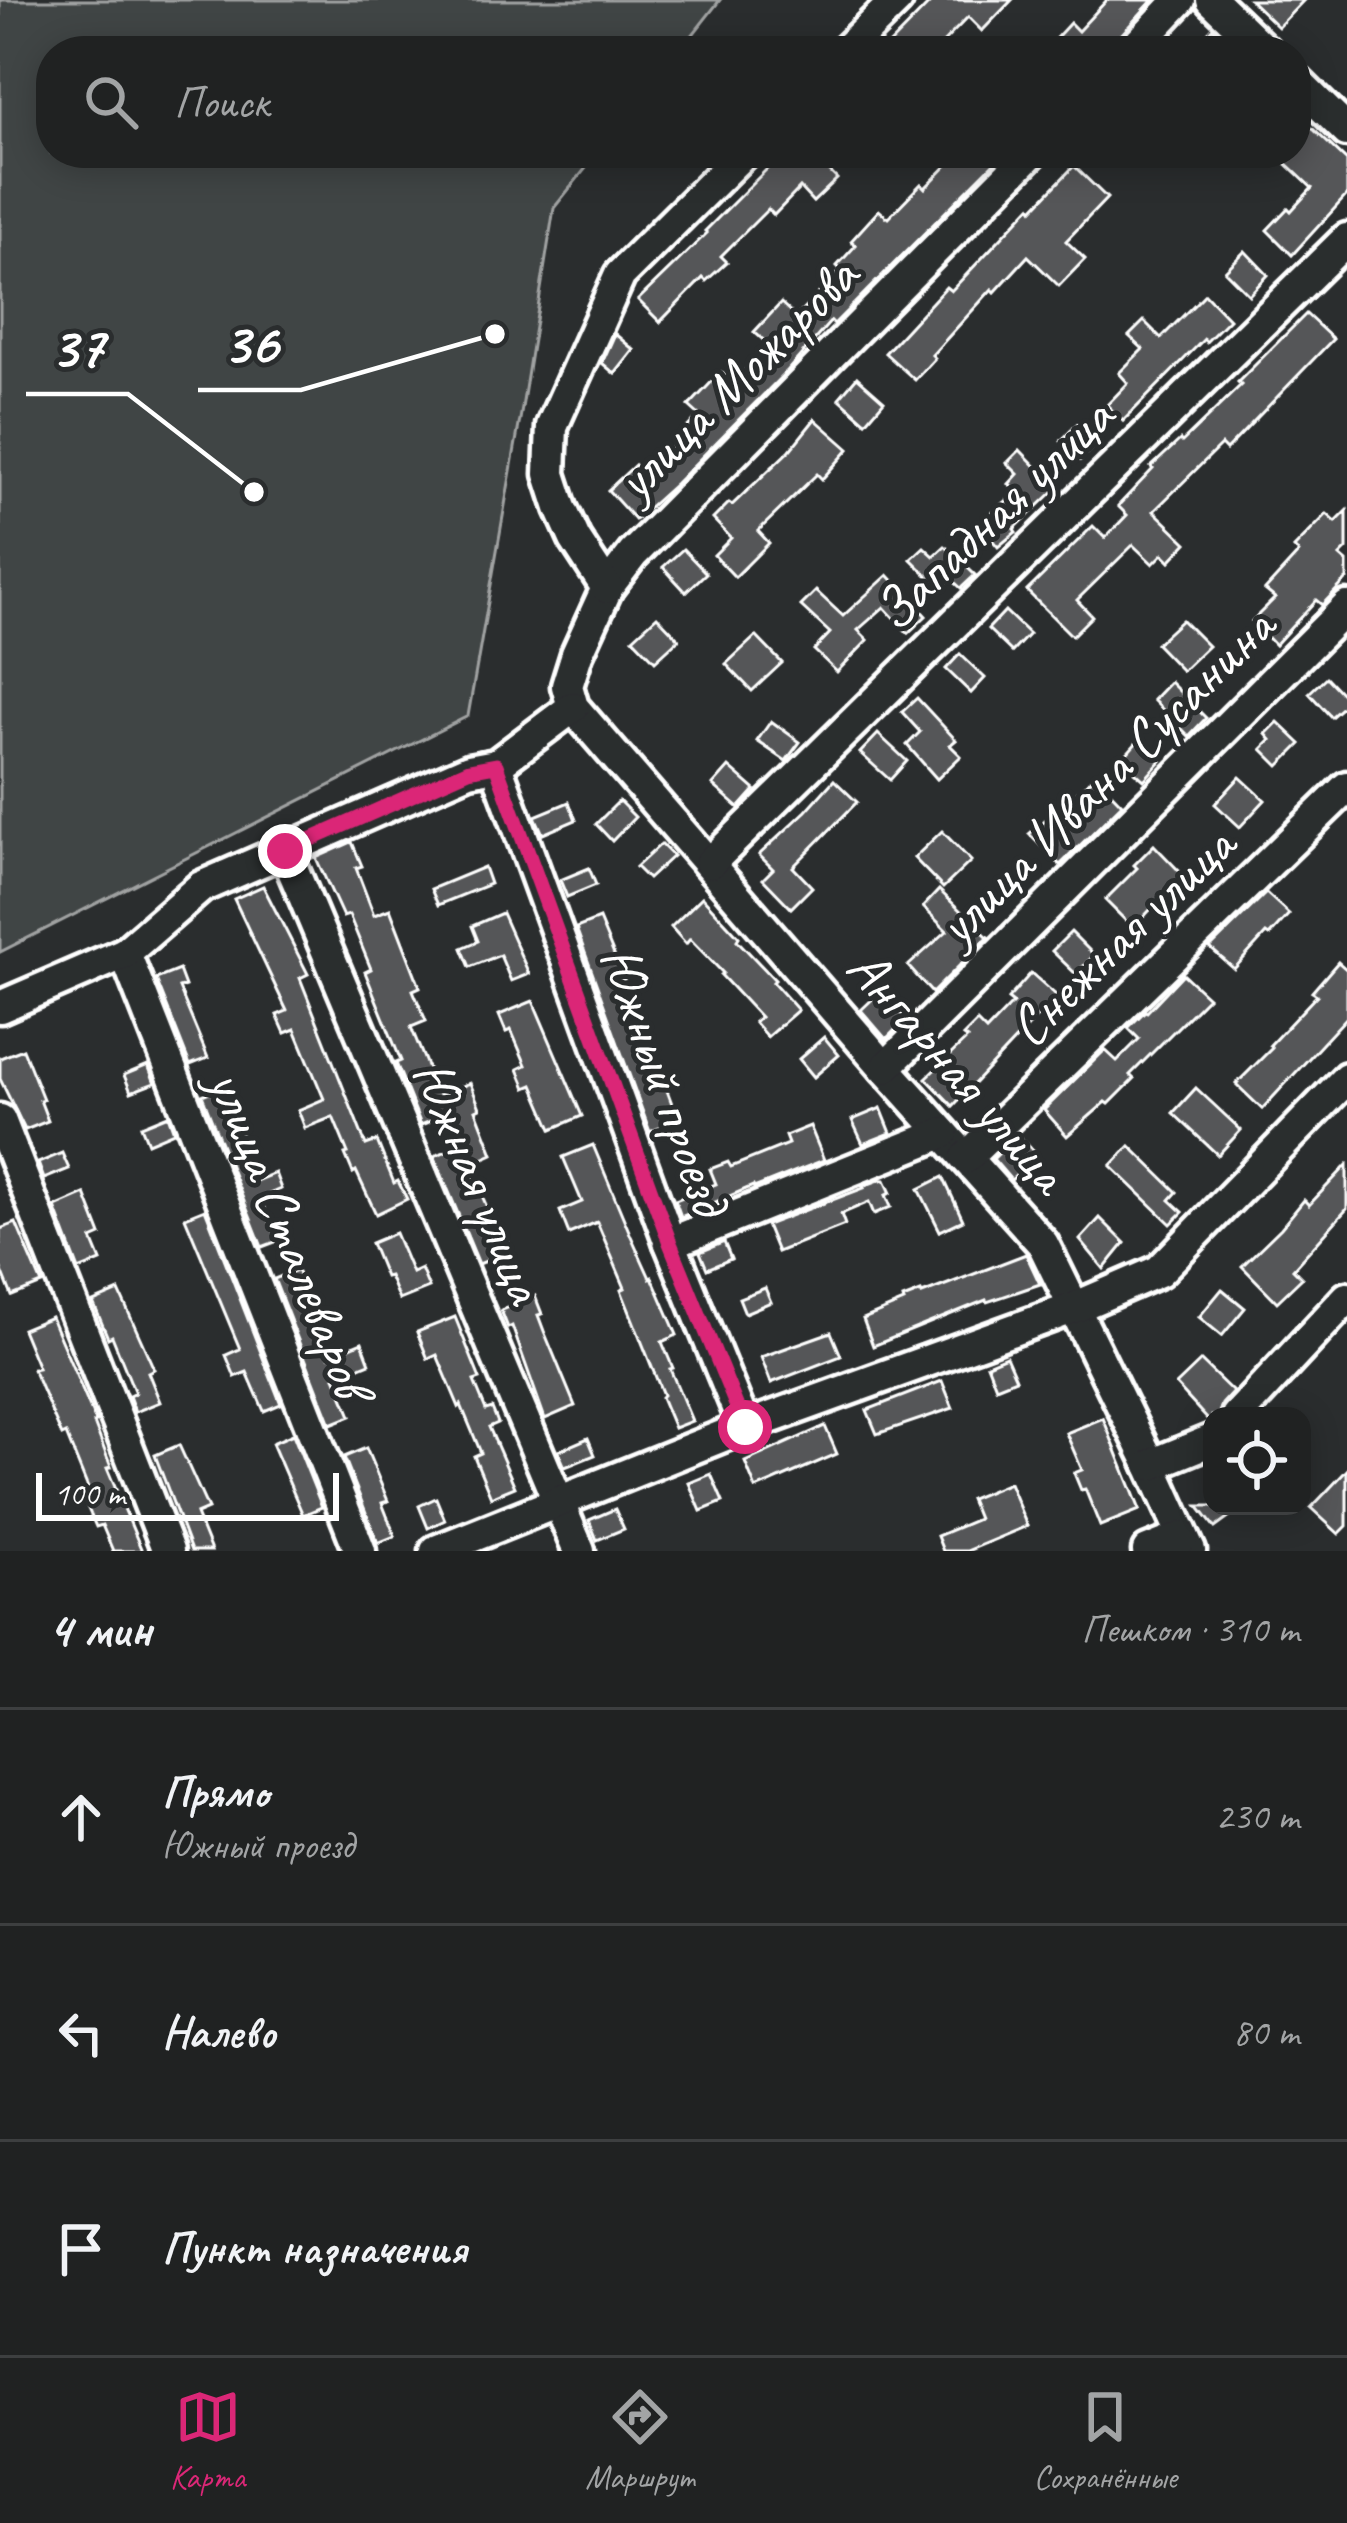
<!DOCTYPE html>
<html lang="ru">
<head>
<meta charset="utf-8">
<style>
  body { margin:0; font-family:Caveat,sans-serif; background:#2d2f2f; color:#f1f3f6 }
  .controls { position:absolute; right:36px; bottom:36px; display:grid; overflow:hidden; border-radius:24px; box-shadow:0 6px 30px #0003 }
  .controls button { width:108px; height:108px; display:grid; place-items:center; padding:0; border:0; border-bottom:3px solid #3d3f40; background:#202222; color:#f1f3f6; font:60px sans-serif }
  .scale { position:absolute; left:36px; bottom:30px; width:303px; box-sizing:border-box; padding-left:12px; border:6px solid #fff; border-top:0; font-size:33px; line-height:42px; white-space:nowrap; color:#fff; -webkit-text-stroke:9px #2a2d2e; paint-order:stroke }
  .stop { position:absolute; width:36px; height:36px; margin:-27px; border:9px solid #db2777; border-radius:50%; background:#fff }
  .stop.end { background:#db2777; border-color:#fff; box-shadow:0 3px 12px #0008 }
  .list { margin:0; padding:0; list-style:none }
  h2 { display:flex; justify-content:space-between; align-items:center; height:156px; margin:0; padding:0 48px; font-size:51px }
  h2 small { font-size:39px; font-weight:400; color:#a2a4a5 }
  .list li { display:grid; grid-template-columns:78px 1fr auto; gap:36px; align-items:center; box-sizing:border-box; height:216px; padding:0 48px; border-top:3px solid #3d3f40 }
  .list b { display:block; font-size:45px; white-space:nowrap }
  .list p { margin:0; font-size:39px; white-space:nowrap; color:#a2a4a5 }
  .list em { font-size:39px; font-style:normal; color:#a2a4a5 }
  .icon { flex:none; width:66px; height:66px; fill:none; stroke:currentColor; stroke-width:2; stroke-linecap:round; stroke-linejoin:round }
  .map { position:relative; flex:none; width:1347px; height:1551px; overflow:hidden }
  .search { position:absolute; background:#202222; box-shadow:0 6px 30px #0003; left:36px; right:36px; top:36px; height:132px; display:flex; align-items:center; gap:30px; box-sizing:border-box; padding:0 42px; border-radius:48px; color:#a2a4a5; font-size:45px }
  .sheet { height:804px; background:#202222 }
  nav { display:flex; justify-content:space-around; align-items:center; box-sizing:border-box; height:168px; border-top:3px solid #3d3f40; background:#202222; font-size:33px; color:#a2a4a5 }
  nav a { display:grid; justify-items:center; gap:6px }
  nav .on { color:#db2777 }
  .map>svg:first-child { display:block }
  .green { fill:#414445; stroke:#a0a2a2; stroke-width:3 }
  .building { fill:#555758; stroke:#fff; stroke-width:3 }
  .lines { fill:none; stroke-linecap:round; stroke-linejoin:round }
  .minor-casing { stroke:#fff; stroke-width:39 }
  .minor { stroke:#2a2d2e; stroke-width:30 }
  .route { stroke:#db2777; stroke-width:15 }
  .labels { text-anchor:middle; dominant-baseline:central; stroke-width:10; stroke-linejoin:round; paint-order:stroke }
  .street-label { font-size:57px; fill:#fff; stroke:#2a2d2e }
  .leader { fill:none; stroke:#fff; stroke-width:4.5 }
  .callout-dot { fill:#fff; stroke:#2a2d2e; stroke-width:4.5 }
  .callout-label { font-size:60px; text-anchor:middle; font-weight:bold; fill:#fff; stroke:#2a2d2e; stroke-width:10; stroke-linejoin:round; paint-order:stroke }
</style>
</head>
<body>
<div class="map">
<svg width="1347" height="1551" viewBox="0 0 1347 1551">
  <rect width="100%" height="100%" fill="#2a2d2e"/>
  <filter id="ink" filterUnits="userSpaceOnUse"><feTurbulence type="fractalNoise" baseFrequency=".00833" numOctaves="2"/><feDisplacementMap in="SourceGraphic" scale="24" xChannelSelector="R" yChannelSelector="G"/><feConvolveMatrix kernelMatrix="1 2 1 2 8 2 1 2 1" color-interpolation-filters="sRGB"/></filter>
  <g filter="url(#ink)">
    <path class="green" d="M 0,0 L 720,0 L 680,51 L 51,51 L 51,153 L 598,153 L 554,208 L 522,408 L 468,716 L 0,952 Z"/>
    <g class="building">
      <path d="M 933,0 L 1012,0 L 982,31 L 968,17 L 935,51 L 883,51 Z"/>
      <path d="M 1107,0 L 1153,0 L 1118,38 L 1113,51 L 1044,51 L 1070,23 L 1078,31 Z"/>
      <path d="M 1250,0 L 1304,0 L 1278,27 Z"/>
      <path d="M 1212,28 L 1237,51 L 1191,51 Z"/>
      <path d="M 1296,113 L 1347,161 L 1347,195 L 1292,255 L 1267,230 L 1288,208 L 1291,211 L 1312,188 L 1275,153 L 1296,153 Z"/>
      <path d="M 783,153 L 811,153 L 837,179 L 813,202 L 800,188 L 774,215 L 768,209 L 721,256 L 727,262 L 706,281 L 703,278 L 660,322 L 638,300 L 707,233 L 705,231 Z"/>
      <path d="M 959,153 L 1004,153 L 834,324 L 831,321 L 788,370 L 676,483 L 635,520 L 608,490 L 635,465 L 644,475 L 685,434 L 683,432 L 699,415 L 689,406 L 721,372 L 733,383 L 768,344 L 754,332 L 781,303 L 796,317 L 841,270 L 837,266 L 856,245 L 851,241 L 879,210 L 888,218 L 921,184 L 925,188 Z"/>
      <path d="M 1074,166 L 1107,198 L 1066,241 L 1085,259 L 1059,286 L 1028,256 L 995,292 L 992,289 L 932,355 L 935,358 L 915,380 L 885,353 L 946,287 L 951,291 L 1031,206 L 1033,209 Z"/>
      <path d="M 1245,251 L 1268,275 L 1249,295 L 1225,271 Z"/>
      <path d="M 1205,294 L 1229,319 L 1206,342 L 1204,339 L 1123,421 L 1107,405 L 1128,383 L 1119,373 L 1143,349 L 1129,336 L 1144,321 L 1161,338 Z"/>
      <path d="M 1306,314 L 1333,339 L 1226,450 L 1221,445 L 1154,511 L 1187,543 L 1170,561 L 1163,554 L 1153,564 L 1133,545 L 1077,600 L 1092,616 L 1072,636 L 1027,591 L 1093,526 L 1105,538 L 1127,515 L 1118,506 L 1153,469 L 1151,467 L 1180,440 L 1182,442 L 1241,385 L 1238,382 Z"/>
      <path d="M 615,334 L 634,350 L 615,374 L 602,363 Z"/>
      <path d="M 857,377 L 884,401 L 866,422 L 839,398 Z"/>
      <path d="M 815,419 L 849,449 L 822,479 L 817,474 L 758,531 L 769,543 L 735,577 L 714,555 L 731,538 L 713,519 L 729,503 L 732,505 L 790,450 Z"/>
      <path d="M 1077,424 L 1096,443 L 1080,460 L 1061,441 Z"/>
      <path d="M 1020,450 L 1057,488 L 1014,529 L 1016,532 L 998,547 L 979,524 L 1017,492 L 1009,484 L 1018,474 L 1007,463 Z"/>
      <path d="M 1347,511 L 1347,549 L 1340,556 L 1347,562 L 1347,579 L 1322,605 L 1316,600 L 1275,645 L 1252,621 L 1275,598 L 1265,590 L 1299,553 L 1294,548 L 1327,514 L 1336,522 Z"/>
      <path d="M 945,546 L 975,575 L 961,588 L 951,579 L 941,589 L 911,559 L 924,547 L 934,556 Z"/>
      <path d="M 683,549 L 706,573 L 686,592 L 663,567 Z"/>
      <path d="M 888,575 L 926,616 L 908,633 L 884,607 L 858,630 L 868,640 L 837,672 L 814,650 L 830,633 L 801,606 L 816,591 L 843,616 Z"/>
      <path d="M 1005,611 L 1029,634 L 1012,652 L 988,629 Z"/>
      <path d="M 657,616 L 679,639 L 655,661 L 633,638 Z"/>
      <path d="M 1182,620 L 1208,646 L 1182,671 L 1156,644 Z"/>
      <path d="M 756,636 L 782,663 L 752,691 L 726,664 Z"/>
      <path d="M 960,654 L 985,678 L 971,693 L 946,669 Z"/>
      <path d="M 1326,677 L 1347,699 L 1347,703 L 1331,717 L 1309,693 Z"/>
      <path d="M 1170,682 L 1206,718 L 1189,736 L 1153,700 Z"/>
      <path d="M 917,698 L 956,740 L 950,745 L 961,756 L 937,779 L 907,745 L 920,732 L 902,712 Z"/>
      <path d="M 771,721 L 800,742 L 786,761 L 757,741 Z"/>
      <path d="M 1278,722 L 1301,744 L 1279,766 L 1262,749 L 1271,740 L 1266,734 Z"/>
      <path d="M 878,734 L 907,761 L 890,780 L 860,753 Z"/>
      <path d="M 1138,741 L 1161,761 L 1144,780 L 1121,760 Z"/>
      <path d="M 729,767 L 755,790 L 739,808 L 713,785 Z"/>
      <path d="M 1095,776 L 1122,804 L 1060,865 L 1029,834 Z"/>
      <path d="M 1240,777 L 1265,800 L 1240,827 L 1215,804 Z"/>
      <path d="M 834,780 L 857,802 L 793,867 L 812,887 L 791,908 L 763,879 L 773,869 L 759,855 L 806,811 Z"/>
      <path d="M 619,801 L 635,817 L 612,841 L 596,824 Z"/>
      <path d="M 569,802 L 576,820 L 543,834 L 535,816 Z"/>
      <path d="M 942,831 L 971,861 L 943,888 L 914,858 Z"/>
      <path d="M 352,842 L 362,866 L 356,868 L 374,915 L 390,909 L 420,987 L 413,990 L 426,1021 L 411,1027 L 439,1095 L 470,1083 L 480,1108 L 476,1110 L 493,1154 L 469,1165 L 498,1233 L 503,1231 L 511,1251 L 479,1264 L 434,1156 L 465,1144 L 453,1112 L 421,1125 L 396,1063 L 401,1061 L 365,972 L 371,969 L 349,915 L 343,917 L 316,858 Z"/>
      <path d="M 661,844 L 673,856 L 648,879 L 636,867 Z"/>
      <path d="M 1154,845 L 1183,875 L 1133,928 L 1105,900 L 1137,868 L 1134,865 Z"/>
      <path d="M 484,867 L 490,884 L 438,905 L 431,889 Z"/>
      <path d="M 589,868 L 596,885 L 567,897 L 560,880 Z"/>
      <path d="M 263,886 L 308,974 L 300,978 L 366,1145 L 377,1141 L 394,1183 L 398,1181 L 407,1199 L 376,1214 L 356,1171 L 353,1173 L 345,1154 L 348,1153 L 333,1117 L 305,1128 L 298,1110 L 324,1099 L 295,1029 L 285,1033 L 277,1015 L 287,1011 L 234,899 Z"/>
      <path d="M 939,890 L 988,937 L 932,993 L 908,966 L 947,931 L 923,907 Z"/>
      <path d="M 1266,893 L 1289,914 L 1269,936 L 1266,934 L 1234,969 L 1210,948 Z"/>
      <path d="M 702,897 L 739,937 L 737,940 L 775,980 L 773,982 L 798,1010 L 767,1037 L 754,1022 L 760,1017 L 721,975 L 723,973 L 690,939 L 686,944 L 671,927 Z"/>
      <path d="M 502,913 L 529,974 L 511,981 L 500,955 L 470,967 L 462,948 L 478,941 L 472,926 Z"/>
      <path d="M 599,919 L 624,979 L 612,984 L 641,1055 L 652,1050 L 678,1120 L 650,1132 L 576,928 Z"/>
      <path d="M 1071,932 L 1094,955 L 1076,974 L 1052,951 Z"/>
      <path d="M 1338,962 L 1347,970 L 1347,1017 L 1262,1109 L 1236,1084 L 1272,1048 L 1270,1045 L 1317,995 L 1312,992 Z"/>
      <path d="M 179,970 L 185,986 L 179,988 L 208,1058 L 190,1065 L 156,979 Z"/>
      <path d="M 1031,973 L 1057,996 L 953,1106 L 926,1078 L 967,1039 L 963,1036 L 977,1022 L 986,1031 L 1013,1003 L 1008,999 Z"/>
      <path d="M 1183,974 L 1208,997 L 1130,1075 L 1134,1079 L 1109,1104 L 1106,1102 L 1067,1136 L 1044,1110 L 1105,1050 L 1117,1061 L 1139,1039 L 1128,1028 L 1145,1011 L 1147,1012 Z"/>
      <path d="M 880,992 L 906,1019 L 886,1039 L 861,1010 Z"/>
      <path d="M 533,1001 L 582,1116 L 552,1129 L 533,1085 L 526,1088 L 518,1069 L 526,1065 L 511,1030 L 506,1032 L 499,1015 Z"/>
      <path d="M 824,1037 L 839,1055 L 814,1077 L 799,1059 Z"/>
      <path d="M 23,1049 L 43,1099 L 40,1100 L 48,1121 L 25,1130 L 0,1079 L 0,1058 Z"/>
      <path d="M 148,1065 L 155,1083 L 131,1092 L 124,1075 Z"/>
      <path d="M 1196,1088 L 1241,1130 L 1218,1155 L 1173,1113 Z"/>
      <path d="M 214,1090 L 233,1135 L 240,1132 L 248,1150 L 241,1152 L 253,1182 L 275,1173 L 281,1189 L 260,1198 L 278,1241 L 262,1247 L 202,1095 Z"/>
      <path d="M 881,1108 L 891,1133 L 863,1144 L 852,1120 Z"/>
      <path d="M 168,1115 L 174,1132 L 148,1143 L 141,1126 Z"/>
      <path d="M 810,1126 L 824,1160 L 754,1188 L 753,1186 L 681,1217 L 675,1200 L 716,1184 L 710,1169 L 728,1162 L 731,1167 L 788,1144 L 785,1136 Z"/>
      <path d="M 1018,1135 L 1038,1156 L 1011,1180 L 993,1159 Z"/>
      <path d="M 593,1145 L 631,1236 L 650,1278 L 652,1277 L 677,1335 L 662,1342 L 673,1368 L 670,1369 L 692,1421 L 674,1428 L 661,1397 L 663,1395 L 621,1290 L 625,1288 L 597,1222 L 569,1234 L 560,1211 L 582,1202 L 563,1157 Z"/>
      <path d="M 1130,1146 L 1177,1192 L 1170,1200 L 1183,1212 L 1171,1224 L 1111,1166 Z"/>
      <path d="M 62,1153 L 69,1169 L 44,1179 L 38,1163 Z"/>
      <path d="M 1347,1165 L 1347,1209 L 1293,1269 L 1302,1278 L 1277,1302 L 1242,1266 L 1281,1228 L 1304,1200 L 1309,1205 Z"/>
      <path d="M 943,1177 L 963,1220 L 940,1231 L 919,1189 Z"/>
      <path d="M 879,1180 L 885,1180 L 891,1193 L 886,1195 L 891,1207 L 874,1214 L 869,1202 L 841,1214 L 845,1225 L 777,1252 L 766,1225 L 864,1188 L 863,1186 Z"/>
      <path d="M 85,1194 L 101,1235 L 92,1239 L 101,1261 L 79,1270 L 55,1207 Z"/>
      <path d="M 205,1209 L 281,1404 L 264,1411 L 247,1372 L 235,1377 L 226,1355 L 240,1349 L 185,1217 Z"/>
      <path d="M 1100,1218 L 1125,1243 L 1104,1269 L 1080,1240 Z"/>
      <path d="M 16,1223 L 42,1284 L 12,1296 L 0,1266 L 0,1229 Z"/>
      <path d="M 395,1233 L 412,1273 L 421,1269 L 429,1288 L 399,1300 L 389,1276 L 385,1277 L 371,1243 Z"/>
      <path d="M 724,1242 L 731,1259 L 707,1269 L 700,1252 Z"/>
      <path d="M 1026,1254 L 1040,1284 L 987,1302 L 986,1300 L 873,1346 L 863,1319 L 904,1302 L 903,1299 L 921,1292 L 922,1294 Z"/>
      <path d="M 297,1270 L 329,1356 L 362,1342 L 370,1363 L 335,1377 L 351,1416 L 331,1424 L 274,1279 Z"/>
      <path d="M 765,1288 L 771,1302 L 745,1313 L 739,1298 Z"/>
      <path d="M 1222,1289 L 1245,1308 L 1222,1336 L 1199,1317 Z"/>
      <path d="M 119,1291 L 154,1369 L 148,1372 L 160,1402 L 135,1412 L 129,1396 L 135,1393 L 112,1336 L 108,1338 L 93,1302 Z"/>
      <path d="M 535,1296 L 542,1314 L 538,1315 L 544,1331 L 575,1406 L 545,1419 L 512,1326 L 508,1328 L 501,1310 Z"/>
      <path d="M 51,1317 L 96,1422 L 94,1423 L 111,1467 L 107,1468 L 142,1551 L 113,1551 L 102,1525 L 96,1527 L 87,1506 L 94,1503 L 66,1434 L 62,1436 L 33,1369 L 38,1368 L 22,1329 Z"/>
      <path d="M 455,1317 L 480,1379 L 474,1381 L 486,1410 L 492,1408 L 498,1423 L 489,1427 L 515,1487 L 491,1497 L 474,1456 L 481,1453 L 461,1405 L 459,1407 L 437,1355 L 428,1359 L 417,1332 Z"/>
      <path d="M 831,1332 L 841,1356 L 771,1383 L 761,1357 Z"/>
      <path d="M 1006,1356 L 1016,1379 L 996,1387 L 987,1364 Z"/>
      <path d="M 1201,1361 L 1233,1392 L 1222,1404 L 1218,1416 L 1212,1416 L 1212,1421 L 1209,1421 L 1176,1385 Z"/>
      <path d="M 942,1381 L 953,1408 L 877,1434 L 867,1410 Z"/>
      <path d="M 1103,1418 L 1140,1510 L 1100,1526 L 1085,1489 L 1081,1490 L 1074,1473 L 1082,1470 L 1066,1433 Z"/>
      <path d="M 825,1426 L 837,1454 L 756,1489 L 745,1462 Z"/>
      <path d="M 293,1434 L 322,1507 L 303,1515 L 272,1443 Z"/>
      <path d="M 588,1438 L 595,1455 L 565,1467 L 558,1451 Z"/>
      <path d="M 179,1445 L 208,1509 L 196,1514 L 211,1551 L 191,1551 L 155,1455 Z"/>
      <path d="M 366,1448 L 388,1501 L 382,1503 L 395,1536 L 378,1543 L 344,1457 Z"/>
      <path d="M 1347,1470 L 1347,1526 L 1339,1534 L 1311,1508 Z"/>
      <path d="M 711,1474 L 723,1502 L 701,1511 L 689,1483 Z"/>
      <path d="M 1009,1483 L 1027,1526 L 967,1551 L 943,1551 L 937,1536 L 978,1519 L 970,1499 Z"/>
      <path d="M 436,1498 L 445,1520 L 428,1528 L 419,1506 Z"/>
      <path d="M 1198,1506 L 1245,1506 L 1215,1528 Z"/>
      <path d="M 615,1509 L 624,1529 L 597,1540 L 589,1520 Z"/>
    </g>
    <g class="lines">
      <g class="minor-casing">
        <g id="minor">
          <path d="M 1212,0 L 1265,51"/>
          <path d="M 845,51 L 897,0"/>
          <path d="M 1132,51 L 1180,0"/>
          <path d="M 1296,81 L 1347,131"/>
          <path d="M 1031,153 L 633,554 L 607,588 L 577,654 L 567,686 L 573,707 L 885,1068 L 1043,1244 L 1151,1465 L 1190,1551"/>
          <path d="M 607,588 L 575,539 L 561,508 L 550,474 L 552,426 L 620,275 L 743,153"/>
          <path d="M 496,765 L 670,1243 L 745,1427"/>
          <path d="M 285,851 L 579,1551"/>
          <path d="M 710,863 L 1347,239"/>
          <path d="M 125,953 L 360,1551"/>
          <path d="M 0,1007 L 125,953 L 201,887 L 469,770 L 496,765 L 573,707"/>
          <path d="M 885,1068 L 1347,607"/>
          <path d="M 0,1120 L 168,1551"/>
          <path d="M 966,1158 L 1347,787"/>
          <path d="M 670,1243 L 943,1133"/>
          <path d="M 1237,1416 L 1347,1298"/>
          <path d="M 1151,1465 L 1212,1440"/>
          <path d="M 436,1551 L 745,1427 L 1076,1307 L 1159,1271 L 1347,1078"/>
          <path d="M 1148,1551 L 1183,1537"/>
        </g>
      </g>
      <use href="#minor" class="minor"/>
    </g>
  </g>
  <g class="lines" filter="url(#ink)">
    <path class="route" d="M 285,851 L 469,770 L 496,765 L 670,1243 L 745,1427"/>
  </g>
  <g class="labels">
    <g class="street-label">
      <text transform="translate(736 378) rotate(-45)">улица Можарова</text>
      <text transform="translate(993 514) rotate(-44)">Западная улица</text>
      <text transform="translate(1105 776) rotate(-45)">улица Ивана Сусанина</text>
      <text transform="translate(1121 936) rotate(-44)">Снежная улица</text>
      <text transform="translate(958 1070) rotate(49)">Ангарная улица</text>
      <text transform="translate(665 1080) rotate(70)">Южный проезд</text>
      <text transform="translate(479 1181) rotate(67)">Южная улица</text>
      <text transform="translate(290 1233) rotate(68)">улица Сталеваров</text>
    </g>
  </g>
  <path class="leader" d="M495 334L301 390H198M254 492L128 394H26"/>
  <g class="callout-dot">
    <circle cx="495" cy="334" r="12"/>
    <circle cx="254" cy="492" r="12"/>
  </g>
  <g class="callout-label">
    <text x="250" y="363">36</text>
    <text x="77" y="367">37</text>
  </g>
</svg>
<div class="controls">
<button><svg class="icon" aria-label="locate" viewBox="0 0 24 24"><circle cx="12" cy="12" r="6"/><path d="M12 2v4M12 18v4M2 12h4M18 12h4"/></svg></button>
</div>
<div class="scale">100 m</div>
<div class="stop" style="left:745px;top:1427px"></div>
<div class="stop end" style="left:285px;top:851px"></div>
<div class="search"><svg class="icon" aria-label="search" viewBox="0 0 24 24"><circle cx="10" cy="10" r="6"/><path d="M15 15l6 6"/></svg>Поиск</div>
</div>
<section class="sheet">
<h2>4 мин<small>Пешком · 310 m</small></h2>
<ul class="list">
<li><svg class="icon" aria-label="ahead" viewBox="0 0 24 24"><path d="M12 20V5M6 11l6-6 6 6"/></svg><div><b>Прямо</b><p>Южный проезд</p></div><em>230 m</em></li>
<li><svg class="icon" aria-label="left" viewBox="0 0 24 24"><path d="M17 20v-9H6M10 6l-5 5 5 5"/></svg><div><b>Налево</b></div><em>80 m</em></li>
<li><svg class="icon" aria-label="arrive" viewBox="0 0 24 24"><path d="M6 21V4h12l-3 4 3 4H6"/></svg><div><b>Пункт назначения</b></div></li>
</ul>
</section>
<nav>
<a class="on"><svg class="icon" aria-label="map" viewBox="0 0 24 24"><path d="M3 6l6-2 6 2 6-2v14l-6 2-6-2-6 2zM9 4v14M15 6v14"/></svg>Карта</a>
<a><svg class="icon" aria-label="directions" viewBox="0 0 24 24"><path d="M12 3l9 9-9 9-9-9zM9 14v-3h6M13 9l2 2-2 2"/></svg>Маршрут</a>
<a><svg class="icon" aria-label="saved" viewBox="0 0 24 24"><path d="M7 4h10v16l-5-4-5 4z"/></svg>Сохранённые</a>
</nav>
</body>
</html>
